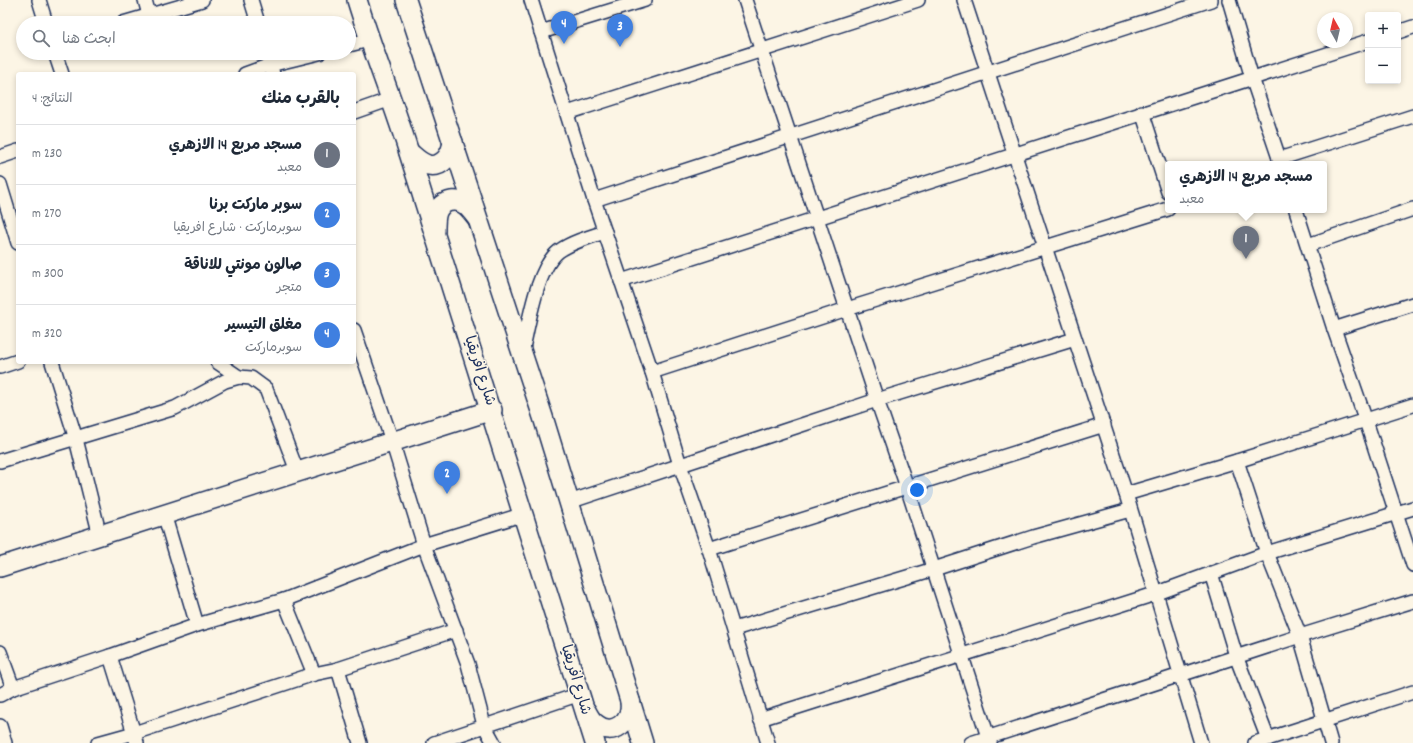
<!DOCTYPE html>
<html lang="ar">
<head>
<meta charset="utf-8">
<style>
  body { margin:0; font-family:Dekko,"Playpen Sans Arabic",sans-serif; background:#f6f6f7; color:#1f2937; direction:rtl }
  .controls { position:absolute; right:12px; top:12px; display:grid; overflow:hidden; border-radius:4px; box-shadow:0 2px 6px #0003 }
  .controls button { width:36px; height:36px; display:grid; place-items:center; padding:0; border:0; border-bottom:1px solid #e0e1e3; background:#fff; color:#1f2937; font:20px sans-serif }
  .compass { position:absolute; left:1317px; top:12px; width:36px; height:36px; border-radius:50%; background:#fff; box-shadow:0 2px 6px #0003; rotate:352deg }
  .you { position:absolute; left:917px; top:490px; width:14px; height:14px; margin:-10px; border:3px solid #fff; border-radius:50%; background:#1a73e8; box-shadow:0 0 0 6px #1a73e833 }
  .badge { display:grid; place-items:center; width:26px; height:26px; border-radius:50%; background:#d1495b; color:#fff; font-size:13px; font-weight:700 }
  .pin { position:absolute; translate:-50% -33px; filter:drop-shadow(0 1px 2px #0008) }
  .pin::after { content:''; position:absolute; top:21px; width:14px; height:12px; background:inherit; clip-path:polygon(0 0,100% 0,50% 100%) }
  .popup { position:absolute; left:1165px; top:161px; width:162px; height:52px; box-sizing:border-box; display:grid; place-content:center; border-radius:4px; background:#fff; filter:drop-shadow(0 1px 3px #0005); font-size:13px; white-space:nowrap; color:#747a83 }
  .popup b { font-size:15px; color:#1f2937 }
  .popup::after { content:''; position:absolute; left:50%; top:100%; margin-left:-8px; border:8px solid transparent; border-top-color:#fff }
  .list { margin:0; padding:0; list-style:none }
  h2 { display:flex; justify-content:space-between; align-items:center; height:52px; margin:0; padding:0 16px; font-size:17px }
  h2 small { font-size:13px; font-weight:400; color:#747a83 }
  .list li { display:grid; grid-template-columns:26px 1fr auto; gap:12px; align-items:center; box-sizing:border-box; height:60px; padding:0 16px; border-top:1px solid #e0e1e3 }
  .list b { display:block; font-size:15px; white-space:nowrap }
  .list p { margin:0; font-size:13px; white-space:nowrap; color:#747a83 }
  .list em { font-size:13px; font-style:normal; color:#747a83 }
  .icon { flex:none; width:22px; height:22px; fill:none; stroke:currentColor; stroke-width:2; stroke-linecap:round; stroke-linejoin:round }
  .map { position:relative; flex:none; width:1413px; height:743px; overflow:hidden; direction:ltr }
  .search { position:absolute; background:#fff; box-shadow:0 2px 6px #0003; left:16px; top:16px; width:340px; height:44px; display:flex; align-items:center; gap:10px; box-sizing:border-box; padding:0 14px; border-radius:22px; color:#747a83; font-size:15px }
  .panel { position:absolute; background:#fff; box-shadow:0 2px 6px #0003; left:16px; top:72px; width:340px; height:292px; border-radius:4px; direction:rtl }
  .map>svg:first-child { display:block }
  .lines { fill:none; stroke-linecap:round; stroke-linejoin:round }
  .street-casing { stroke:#1b2f5e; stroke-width:16 }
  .secondary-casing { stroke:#1b2f5e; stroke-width:22 }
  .street { stroke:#fcf5e5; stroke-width:13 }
  .secondary { stroke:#fcf5e5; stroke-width:19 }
  .labels { text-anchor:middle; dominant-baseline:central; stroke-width:3; stroke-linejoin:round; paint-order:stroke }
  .street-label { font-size:15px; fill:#1b2f5e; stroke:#fcf5e5 }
</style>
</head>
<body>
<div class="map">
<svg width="1413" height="743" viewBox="0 0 1413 743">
  <rect width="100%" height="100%" fill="#fcf5e5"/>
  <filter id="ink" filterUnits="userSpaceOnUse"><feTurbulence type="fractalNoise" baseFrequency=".025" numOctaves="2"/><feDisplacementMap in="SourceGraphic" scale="8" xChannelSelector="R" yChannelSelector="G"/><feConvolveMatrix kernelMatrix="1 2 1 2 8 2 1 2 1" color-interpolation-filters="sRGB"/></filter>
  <g filter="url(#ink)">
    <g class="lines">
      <g class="street-casing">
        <g id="street">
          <path d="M 39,0 L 46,23"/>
          <path d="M 145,0 L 149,15"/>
          <path d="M 251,0 L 258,23"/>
          <path d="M 531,0 L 594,200 L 652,372 L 680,465 L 709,549 L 768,743"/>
          <path d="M 745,0 L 877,400 L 907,487 L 990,743"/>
          <path d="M 964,0 L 1126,494 L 1201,743"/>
          <path d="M 1229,0 L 1252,78 L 1281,164"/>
          <path d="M 123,23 L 202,0"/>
          <path d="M 541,32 L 645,0"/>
          <path d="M 1398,32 L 1413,27"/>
          <path d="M 349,45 L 369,40"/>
          <path d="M 55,53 L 62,74"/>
          <path d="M 267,53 L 273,74"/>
          <path d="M 245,74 L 270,65 L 319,53"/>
          <path d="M 354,112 L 391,99"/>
          <path d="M 1142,112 L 1168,192"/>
          <path d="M 567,113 L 918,0"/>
          <path d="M 0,157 L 18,151"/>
          <path d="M 1279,159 L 1413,116"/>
          <path d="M 0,184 L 18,243"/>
          <path d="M 594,200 L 1211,0"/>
          <path d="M 1296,210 L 1334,329 L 1366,421 L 1413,565"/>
          <path d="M 1308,245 L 1413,209"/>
          <path d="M 621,281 C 870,202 1118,119 1368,41"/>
          <path d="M 1334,329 L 1413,304"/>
          <path d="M 354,330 L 392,441 L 424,545 L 468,664 L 484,725 L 494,743"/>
          <path d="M 522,352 C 529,324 536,269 559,251 C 572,242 589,237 605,232"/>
          <path d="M 52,362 L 76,439 L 100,536"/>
          <path d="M 217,362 L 239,377"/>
          <path d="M 0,367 L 18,361"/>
          <path d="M 652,372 L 847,309 L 1168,209"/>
          <path d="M 0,461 L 175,408 L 225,381 L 239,377 L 251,378 L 266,389 L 297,471"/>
          <path d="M 1237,461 L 1267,553 L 1300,636 L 1331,743"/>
          <path d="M 1126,494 L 1237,461 L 1413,405"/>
          <path d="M 569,502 L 877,400 L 1075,339"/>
          <path d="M 164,514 L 197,625"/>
          <path d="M 709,549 L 1104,425"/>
          <path d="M 1211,573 L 1236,656 L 1268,739"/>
          <path d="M 284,600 L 314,674"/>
          <path d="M 734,629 L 934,569 L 1033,537 L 1130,510"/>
          <path d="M 0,652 L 13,688"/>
          <path d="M 110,656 L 137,743"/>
          <path d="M 338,669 L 360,743"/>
          <path d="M 0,695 L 13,688 L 110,656 L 197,625 L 284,600 L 424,545 L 524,514"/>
          <path d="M 760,719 L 1155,594 L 1267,553 L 1413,508"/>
          <path d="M 0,726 L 5,743"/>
          <path d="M 98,743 L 134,733 L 314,674 L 338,669 L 456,630"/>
          <path d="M 434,743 L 580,694"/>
          <path d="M 971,743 L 1300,636 L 1413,601"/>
          <path d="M 1255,743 L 1413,692"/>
        </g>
      </g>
      <g class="secondary-casing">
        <g id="secondary">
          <path d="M 357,0 C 373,53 394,103 410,156 C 473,351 534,547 595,743"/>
          <path d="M 406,0 L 543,417 L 643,743"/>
          <path d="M 409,152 C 415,157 420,163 428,165 C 443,168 451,155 453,142"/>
          <path d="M 435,231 C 435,224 435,217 437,212 C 441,201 455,198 464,204 C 469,207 473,213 477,218"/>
          <path d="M 0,567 L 492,410"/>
          <path d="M 586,711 C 589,716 591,721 596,724 C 613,738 633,721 630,701"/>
        </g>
      </g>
      <use href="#street" class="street"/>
      <use href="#secondary" class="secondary"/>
    </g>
  </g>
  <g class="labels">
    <g class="street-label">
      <text transform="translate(479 371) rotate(72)">شارع افريقيا</text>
      <text transform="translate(575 680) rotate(73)">شارع افريقيا</text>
    </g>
  </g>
</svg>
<div class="controls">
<button>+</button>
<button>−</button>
</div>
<svg class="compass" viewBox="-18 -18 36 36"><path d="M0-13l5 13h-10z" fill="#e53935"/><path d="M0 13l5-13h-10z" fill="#747a83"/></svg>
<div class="you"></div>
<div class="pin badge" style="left:1246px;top:259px;background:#6b7280">1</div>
<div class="popup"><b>مسجد مربع 14 الازهري</b>معبد</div>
<div class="pin badge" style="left:447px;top:494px;background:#3f7fe0">2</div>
<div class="pin badge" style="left:620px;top:47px;background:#3f7fe0">3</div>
<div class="pin badge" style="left:564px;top:44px;background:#3f7fe0">4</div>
<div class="search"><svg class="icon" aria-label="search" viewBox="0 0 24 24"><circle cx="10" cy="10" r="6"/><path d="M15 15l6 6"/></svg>ابحث هنا</div>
<section class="panel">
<h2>بالقرب منك<small>النتائج: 4</small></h2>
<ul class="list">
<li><span class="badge" style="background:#6b7280">1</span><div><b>مسجد مربع 14 الازهري</b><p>معبد</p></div><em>230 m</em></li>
<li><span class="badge" style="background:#3f7fe0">2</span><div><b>سوبر ماركت برنا</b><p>سوبرماركت · شارع افريقيا</p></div><em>270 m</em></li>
<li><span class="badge" style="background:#3f7fe0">3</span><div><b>صالون مونتي للاناقة</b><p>متجر</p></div><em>300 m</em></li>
<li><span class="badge" style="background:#3f7fe0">4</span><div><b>مغلق التيسير</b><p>سوبرماركت</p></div><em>320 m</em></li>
</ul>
</section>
</div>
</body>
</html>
